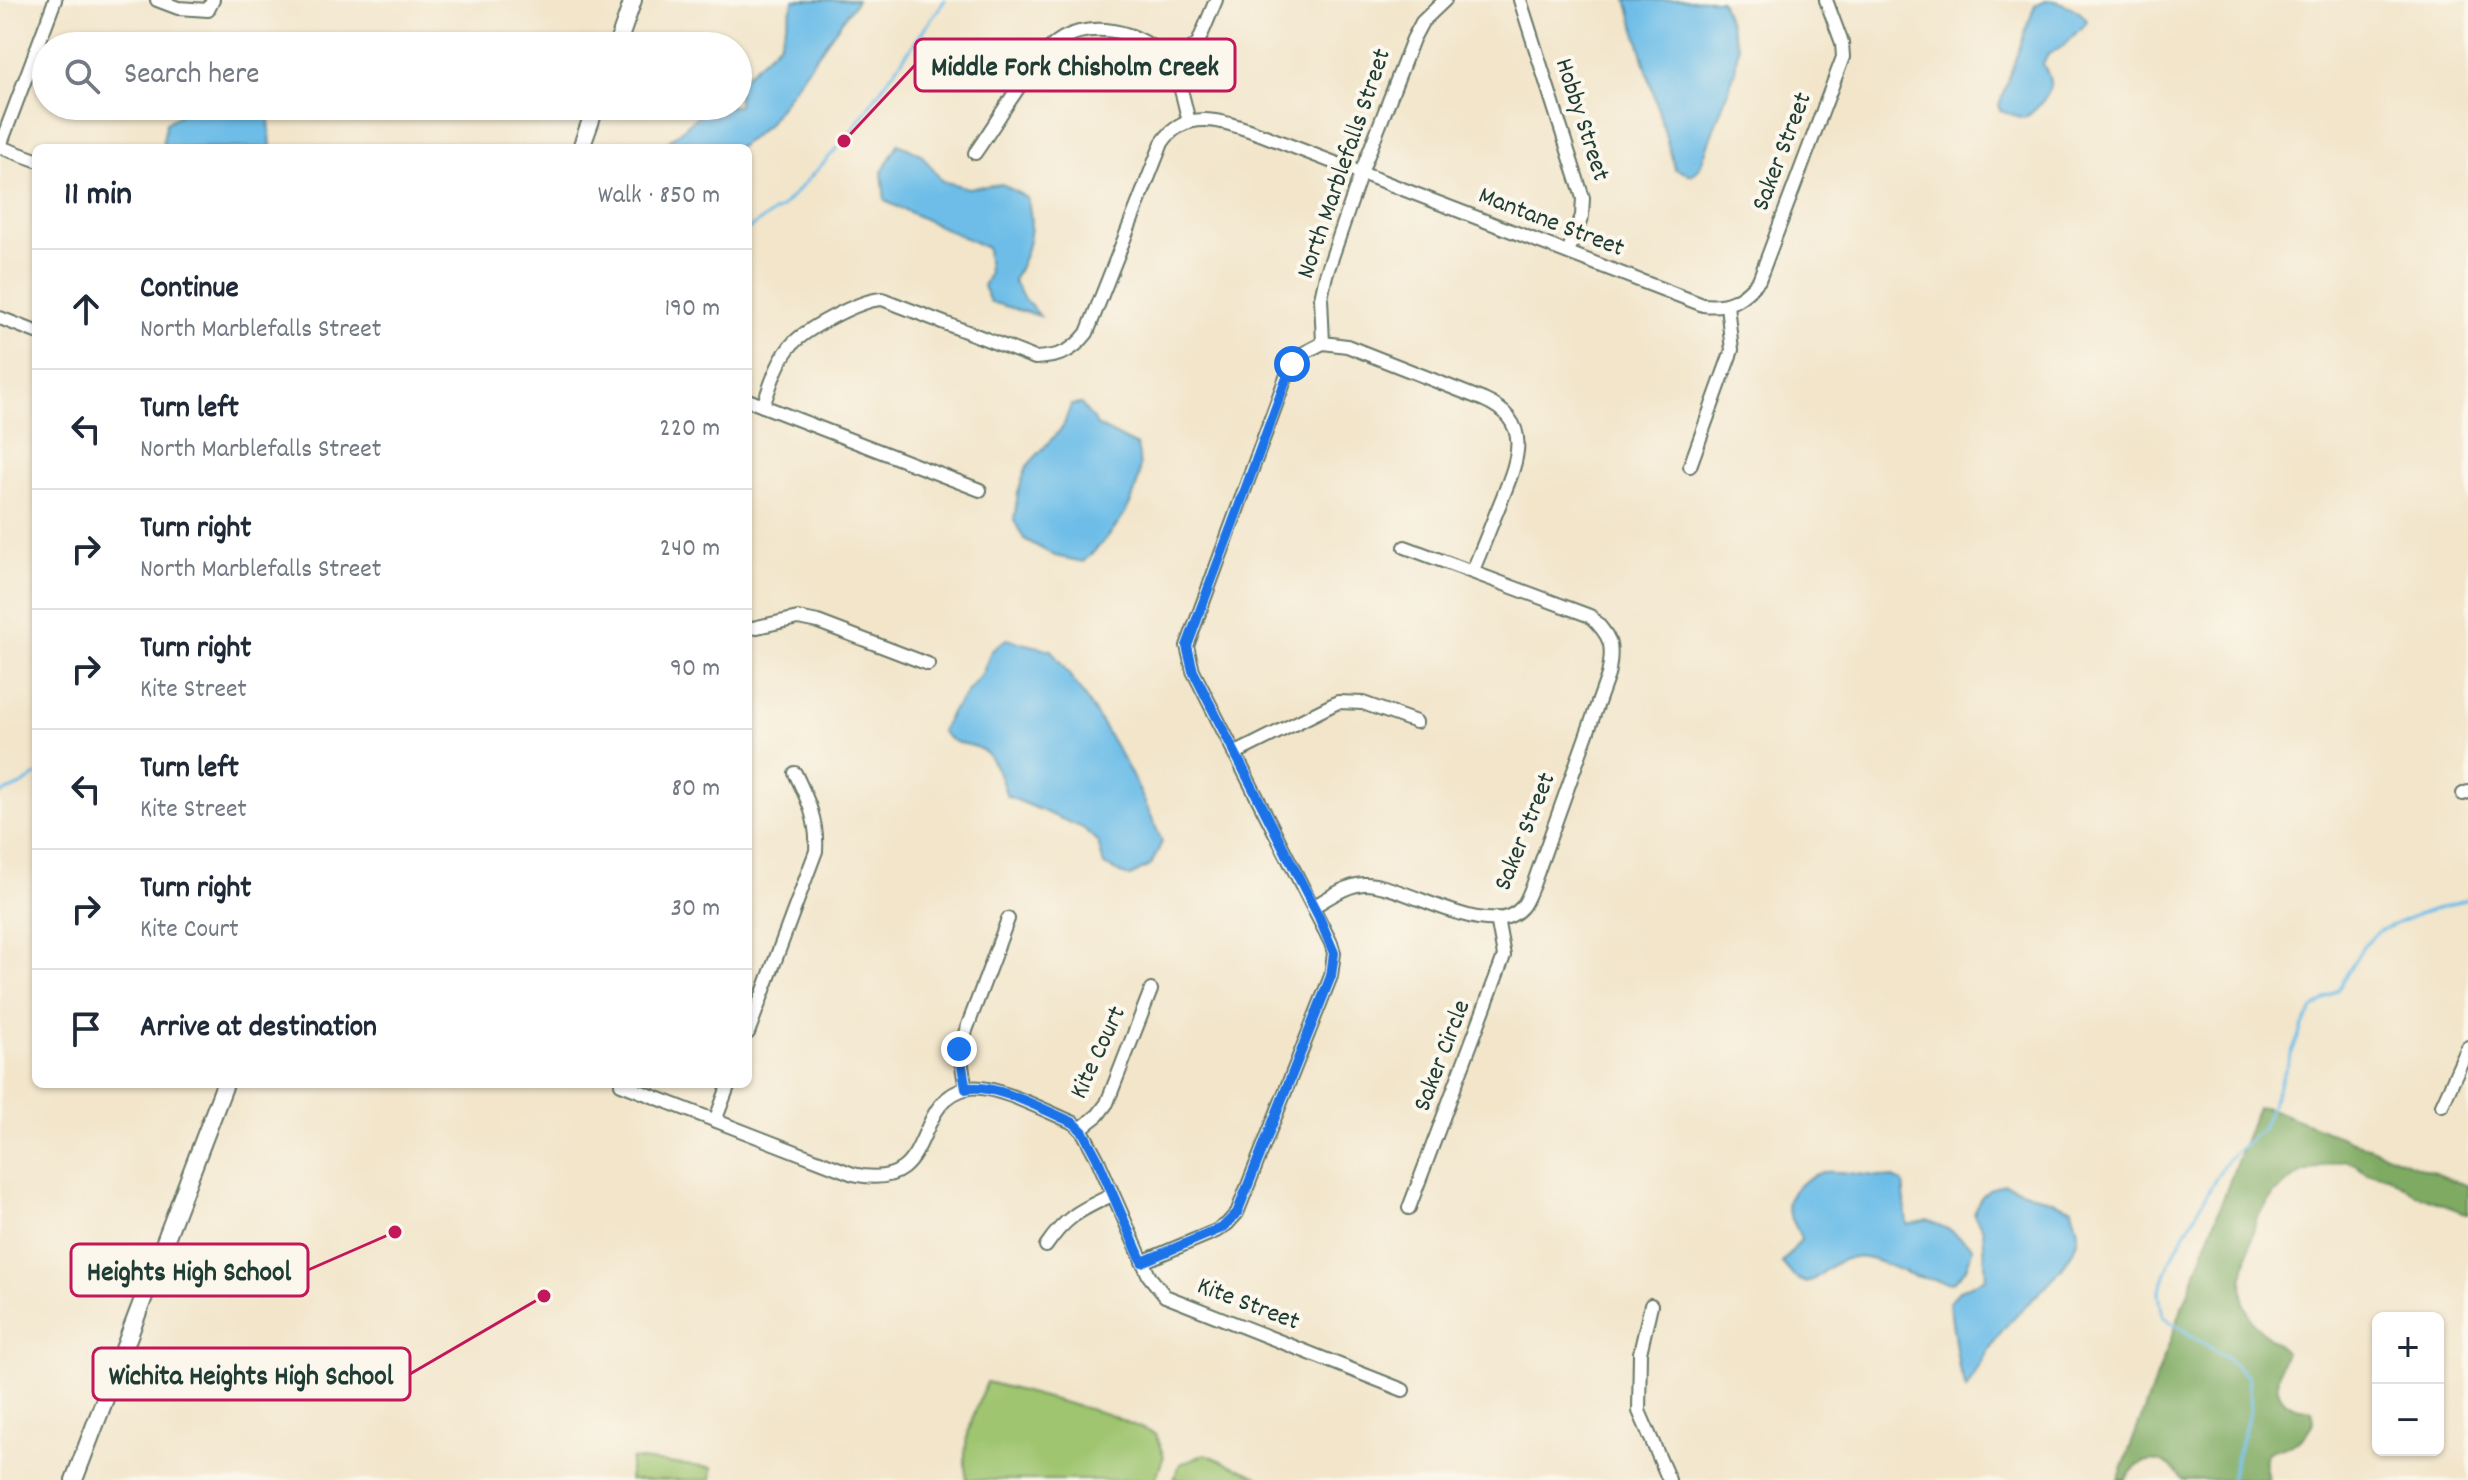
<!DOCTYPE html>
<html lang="en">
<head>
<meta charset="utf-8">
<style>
  body { margin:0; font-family:Dekko,sans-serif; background:#f2f2f3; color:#1f2937 }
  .controls { position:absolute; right:24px; bottom:24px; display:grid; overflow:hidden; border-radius:12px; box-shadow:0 2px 6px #0004 }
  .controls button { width:72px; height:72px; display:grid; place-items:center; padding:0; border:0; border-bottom:2px solid #e0e1e3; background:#fff; color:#1f2937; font:40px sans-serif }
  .stop { position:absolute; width:24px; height:24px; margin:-18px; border:6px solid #1a73e8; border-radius:50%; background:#fff }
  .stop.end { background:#1a73e8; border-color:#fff; box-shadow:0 2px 8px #0008 }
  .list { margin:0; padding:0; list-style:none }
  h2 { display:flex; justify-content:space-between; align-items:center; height:104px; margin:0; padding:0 32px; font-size:34px }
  h2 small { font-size:26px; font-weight:400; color:#747a83 }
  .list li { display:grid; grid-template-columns:52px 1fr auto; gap:24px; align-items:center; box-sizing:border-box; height:120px; padding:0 32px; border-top:2px solid #e0e1e3 }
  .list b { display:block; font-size:30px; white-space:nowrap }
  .list p { margin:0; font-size:26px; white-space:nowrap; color:#747a83 }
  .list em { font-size:26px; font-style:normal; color:#747a83 }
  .icon { flex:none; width:44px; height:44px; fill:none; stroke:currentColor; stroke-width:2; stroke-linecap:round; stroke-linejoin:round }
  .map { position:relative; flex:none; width:2468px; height:1480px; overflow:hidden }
  .search { position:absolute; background:#fff; box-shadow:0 2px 6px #0004; left:32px; top:32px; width:720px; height:88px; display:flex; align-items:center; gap:20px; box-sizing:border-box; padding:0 28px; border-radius:44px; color:#747a83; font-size:30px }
  .panel { position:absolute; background:#fff; box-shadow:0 2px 6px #0004; left:32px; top:144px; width:720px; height:944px; border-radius:12px }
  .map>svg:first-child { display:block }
  .green { fill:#9fc570; stroke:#5f8152; stroke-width:2 }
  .forest { fill:#7faa62; stroke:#4f744b; stroke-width:2 }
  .water { fill:#6dbde8; stroke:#467d8e; stroke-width:2 }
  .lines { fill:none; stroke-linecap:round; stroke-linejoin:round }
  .stream { stroke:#6dbde8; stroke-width:3 }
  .minor-casing { stroke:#697868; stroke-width:16 }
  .secondary-casing { stroke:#697868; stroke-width:20 }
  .minor { stroke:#fff; stroke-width:12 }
  .secondary { stroke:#fff; stroke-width:16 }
  .route { stroke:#1a73e8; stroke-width:10 }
  .labels { text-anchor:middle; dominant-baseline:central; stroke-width:8; stroke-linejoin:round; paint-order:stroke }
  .street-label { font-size:26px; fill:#1f3d34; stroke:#fbf7ec }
  .leader { fill:none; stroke:#c2185b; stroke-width:3 }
  .callout-dot { fill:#c2185b; stroke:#fbf7ec; stroke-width:3 }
  .callout { fill:#fbf7ec; stroke:#c2185b; stroke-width:3 }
  .callout-label { font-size:28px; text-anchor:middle; font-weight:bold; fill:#1f3d34 }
</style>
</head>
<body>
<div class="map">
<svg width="2468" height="1480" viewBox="0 0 2468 1480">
  <rect width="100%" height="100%" fill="#fbf7ec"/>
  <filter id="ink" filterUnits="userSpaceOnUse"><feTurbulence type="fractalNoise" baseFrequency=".0125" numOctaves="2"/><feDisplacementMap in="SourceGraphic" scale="16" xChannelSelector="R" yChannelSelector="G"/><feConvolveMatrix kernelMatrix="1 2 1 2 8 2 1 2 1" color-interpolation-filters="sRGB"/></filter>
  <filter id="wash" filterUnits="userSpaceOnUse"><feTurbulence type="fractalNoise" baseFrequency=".006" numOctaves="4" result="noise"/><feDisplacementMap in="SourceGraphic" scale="32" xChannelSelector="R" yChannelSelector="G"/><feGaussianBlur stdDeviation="1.8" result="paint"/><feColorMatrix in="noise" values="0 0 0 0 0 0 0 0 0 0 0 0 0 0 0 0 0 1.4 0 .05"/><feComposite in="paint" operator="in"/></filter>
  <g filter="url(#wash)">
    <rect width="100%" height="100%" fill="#f2e5ca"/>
    <g class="green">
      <path d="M 987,1382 L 1107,1414 L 1155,1434 L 1164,1456 L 1155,1480 L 967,1480 C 959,1445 974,1413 987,1382 Z"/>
      <path d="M 1205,1454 L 1266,1480 L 1174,1480 L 1180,1464 Z"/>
      <path d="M 631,1459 L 712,1468 L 711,1480 L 629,1480 Z"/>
    </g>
    <path class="forest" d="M 2265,1107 L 2468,1186 L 2468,1214 L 2415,1194 L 2388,1176 L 2366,1173 L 2355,1164 L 2344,1160 L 2301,1173 L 2287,1183 L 2275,1193 L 2256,1219 L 2242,1281 L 2244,1304 L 2254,1324 L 2286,1352 C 2279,1370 2268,1394 2293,1406 C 2299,1409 2306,1408 2312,1410 L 2314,1421 C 2310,1428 2305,1437 2297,1441 C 2277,1454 2255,1442 2269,1480 L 2183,1480 C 2164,1455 2143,1453 2125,1480 L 2118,1480 L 2257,1108 Z"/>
    <g class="water">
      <path d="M 794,0 L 857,0 L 767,125 L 741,146 L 737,148 L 661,148 L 709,106 L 738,106 L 738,83 L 780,43 Z"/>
      <path d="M 1627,0 L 1721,0 L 1738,47 L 1735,71 L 1700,167 L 1692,175 L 1675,169 Z"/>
      <path d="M 2046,0 C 2059,0 2082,10 2087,21 L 2065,45 L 2048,54 L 2043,64 C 2046,70 2051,78 2050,85 C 2049,97 2034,112 2024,118 L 2000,111 L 1999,105 L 2035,5 Z"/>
      <path d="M 194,106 L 268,106 L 271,148 L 162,148 L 166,123 Z"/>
      <path d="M 898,144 L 921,154 L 942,181 L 968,188 L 1002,184 L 1027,198 C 1036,228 1028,254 1013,280 L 1024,299 L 1040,316 L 990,302 L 983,286 L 989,274 L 987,248 L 885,201 L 882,172 Z"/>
      <path d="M 1081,404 L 1098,426 L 1137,446 C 1149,491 1115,533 1083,562 L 1055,556 L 1024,539 L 1014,520 L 1018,492 L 1027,466 L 1063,427 L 1071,405 Z"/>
      <path d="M 1006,639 L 1051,650 C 1095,708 1136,775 1162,842 L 1151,865 L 1129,877 L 1104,865 L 1098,842 L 1083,828 L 1007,796 C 1000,778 996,755 976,747 C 958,741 955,746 941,731 L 952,711 L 983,672 L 991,651 Z"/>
      <path d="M 1840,1172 L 1893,1178 L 1903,1183 L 1907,1225 L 1928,1220 L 1952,1231 L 1972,1247 C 1970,1264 1965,1272 1952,1283 C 1939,1281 1927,1279 1915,1276 C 1892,1269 1868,1251 1843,1260 C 1829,1264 1821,1277 1806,1283 L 1794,1277 L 1782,1263 L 1801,1240 C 1798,1228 1791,1220 1788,1209 C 1784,1193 1807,1177 1821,1173 C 1826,1171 1834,1172 1840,1172 Z"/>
      <path d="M 2004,1184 L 2072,1208 C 2073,1216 2078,1225 2078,1233 C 2077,1265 2026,1302 2006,1326 C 1989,1345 1980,1367 1966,1389 L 1959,1368 L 1949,1302 L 1960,1290 L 1986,1278 L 1983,1229 L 1974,1215 C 1978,1196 1986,1189 2004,1184 Z"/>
    </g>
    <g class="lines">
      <g class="stream">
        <path d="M 748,229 L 782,207 L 844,141 L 945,0"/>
        <path d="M 0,794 L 23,784 L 36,775"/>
        <path d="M 2230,1480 L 2251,1407 L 2248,1377 L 2225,1357 L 2163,1317 L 2159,1293 L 2171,1258 L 2225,1162 L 2262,1129 L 2302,1027 L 2313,1009 L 2339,988 L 2363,946 L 2379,931 L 2419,914 L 2468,899"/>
      </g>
    </g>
  </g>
  <g filter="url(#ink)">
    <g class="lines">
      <g class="minor-casing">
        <g id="minor">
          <path d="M 157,0 L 178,8 L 208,10 L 213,0"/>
          <path d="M 1520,0 L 1583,198 L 1582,216 L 1568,252"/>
          <path d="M 1171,66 L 1198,43 L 1216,0"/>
          <path d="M 0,146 L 55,0"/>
          <path d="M 0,147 L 36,160"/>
          <path d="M 975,153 C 997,122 1024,74 1050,48 C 1082,16 1145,29 1169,64 C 1181,81 1184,103 1189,122"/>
          <path d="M 0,318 L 36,332"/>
          <path d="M 1323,343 L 1347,346 L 1484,400 C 1537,423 1515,466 1499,506 C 1490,528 1482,549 1473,570"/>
          <path d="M 748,400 L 763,406 C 770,387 776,365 789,348 C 802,330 860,300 882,299 L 1035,358 C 1059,357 1072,352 1087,333 L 1162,143 C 1186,106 1226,122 1260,134 L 1703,305 C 1729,308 1743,299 1759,280 L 1843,57 L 1842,43 L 1826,0"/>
          <path d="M 763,406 L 980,490"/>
          <path d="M 1690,466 L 1732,350 L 1727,305"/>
          <path d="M 748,629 L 798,618 L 818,622 L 928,664"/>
          <path d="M 1234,754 L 1338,702 L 1363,703 L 1416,722"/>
          <path d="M 2463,794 L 2468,792"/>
          <path d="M 1314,906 C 1329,898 1346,885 1364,884 C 1405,883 1490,945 1522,907 C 1527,901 1530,891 1533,885 L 1608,675 C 1614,646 1612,637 1590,616 L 1405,547"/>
          <path d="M 748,1033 L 816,851 C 818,821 808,800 795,773"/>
          <path d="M 621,1084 L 853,1174 C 940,1194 908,1100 969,1088 C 993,1083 1050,1113 1074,1123 L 1083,1132 L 1097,1158 L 1149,1276 L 1165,1296 L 1403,1390"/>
          <path d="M 966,1089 L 959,1049 L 1008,919"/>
          <path d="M 2442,1105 L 2468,1047"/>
          <path d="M 715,1121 L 729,1084"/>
          <path d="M 1080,1129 L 1098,1115 L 1107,1103 L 1151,990"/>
          <path d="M 1409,1208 L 1504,956 L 1497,918"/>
          <path d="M 1046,1246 C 1066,1216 1081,1210 1112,1195"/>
          <path d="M 1142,1262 L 1216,1231 L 1227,1224 L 1237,1213 L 1331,976 L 1334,953 L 1331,943 L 1193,671 L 1187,646 L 1288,372 L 1302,354 L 1323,343 L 1321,298 L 1326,275 L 1361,173 L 1413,39 L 1422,22 L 1445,0"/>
          <path d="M 1651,1305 L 1640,1353 L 1639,1411 L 1669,1480"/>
        </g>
      </g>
      <g class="secondary-casing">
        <g id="secondary">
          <path d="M 617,46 L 633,0"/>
          <path d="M 581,148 L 596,106"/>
          <path d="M 74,1480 L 225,1084"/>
        </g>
      </g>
      <use href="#minor" class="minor"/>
      <use href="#secondary" class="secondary"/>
    </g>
  </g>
  <g class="lines" filter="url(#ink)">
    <path class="route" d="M 959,1049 L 966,1089 C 992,1081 1048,1112 1074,1123 L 1083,1132 L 1097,1158 L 1142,1262 L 1222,1228 L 1237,1213 L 1331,976 L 1334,953 L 1319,917 L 1193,671 L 1187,646 L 1292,364"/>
  </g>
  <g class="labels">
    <g class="street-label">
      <text transform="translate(1581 120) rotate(72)">Hobby Street</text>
      <text transform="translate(1783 152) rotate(-69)">Saker Street</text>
      <text transform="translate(1345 164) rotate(-71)">North Marblefalls Street</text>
      <text transform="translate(1551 223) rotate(21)">Mantane Street</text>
      <text transform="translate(1526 832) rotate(-68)">Saker Street</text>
      <text transform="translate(1099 1053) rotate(-65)">Kite Court</text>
      <text transform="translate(1443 1056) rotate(-69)">Saker Circle</text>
      <text transform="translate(1248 1305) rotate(21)">Kite Street</text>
    </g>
  </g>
  <path class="leader" d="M844 141L915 65M395 1232L308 1270M544 1296L410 1374"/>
  <g class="callout-dot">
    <circle cx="844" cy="141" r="8"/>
    <circle cx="395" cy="1232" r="8"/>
    <circle cx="544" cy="1296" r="8"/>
  </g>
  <g class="callout">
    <rect x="915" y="39" width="320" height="52" rx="8"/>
    <rect x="71" y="1244" width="237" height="52" rx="8"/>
    <rect x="93" y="1348" width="317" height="52" rx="8"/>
  </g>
  <g class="callout-label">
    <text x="1075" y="75">Middle Fork Chisholm Creek</text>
    <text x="189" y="1280">Heights High School</text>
    <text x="251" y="1384">Wichita Heights High School</text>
  </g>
</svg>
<div class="controls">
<button>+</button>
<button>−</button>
</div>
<div class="stop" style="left:1292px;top:364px"></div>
<div class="stop end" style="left:959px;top:1049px"></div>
<div class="search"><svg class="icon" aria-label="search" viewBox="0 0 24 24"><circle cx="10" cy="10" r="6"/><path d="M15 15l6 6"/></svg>Search here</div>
<section class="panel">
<h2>11 min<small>Walk · 850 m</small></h2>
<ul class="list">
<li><svg class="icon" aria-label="ahead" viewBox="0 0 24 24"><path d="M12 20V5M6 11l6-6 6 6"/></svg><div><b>Continue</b><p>North Marblefalls Street</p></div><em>190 m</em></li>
<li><svg class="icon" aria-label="left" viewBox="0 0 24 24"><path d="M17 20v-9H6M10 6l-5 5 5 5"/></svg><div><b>Turn left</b><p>North Marblefalls Street</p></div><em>220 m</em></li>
<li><svg class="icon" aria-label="right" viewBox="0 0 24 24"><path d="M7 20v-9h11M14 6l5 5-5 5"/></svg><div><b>Turn right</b><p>North Marblefalls Street</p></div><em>240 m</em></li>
<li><svg class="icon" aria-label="right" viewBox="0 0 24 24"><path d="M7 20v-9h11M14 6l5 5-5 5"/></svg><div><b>Turn right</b><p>Kite Street</p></div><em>90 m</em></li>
<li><svg class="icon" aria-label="left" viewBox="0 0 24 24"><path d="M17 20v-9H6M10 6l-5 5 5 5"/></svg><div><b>Turn left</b><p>Kite Street</p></div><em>80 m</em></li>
<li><svg class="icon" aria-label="right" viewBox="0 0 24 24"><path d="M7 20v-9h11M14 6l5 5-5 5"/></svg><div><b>Turn right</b><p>Kite Court</p></div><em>30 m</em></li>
<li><svg class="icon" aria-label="arrive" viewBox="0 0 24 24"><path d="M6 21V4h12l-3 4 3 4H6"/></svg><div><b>Arrive at destination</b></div></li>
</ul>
</section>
</div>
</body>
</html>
